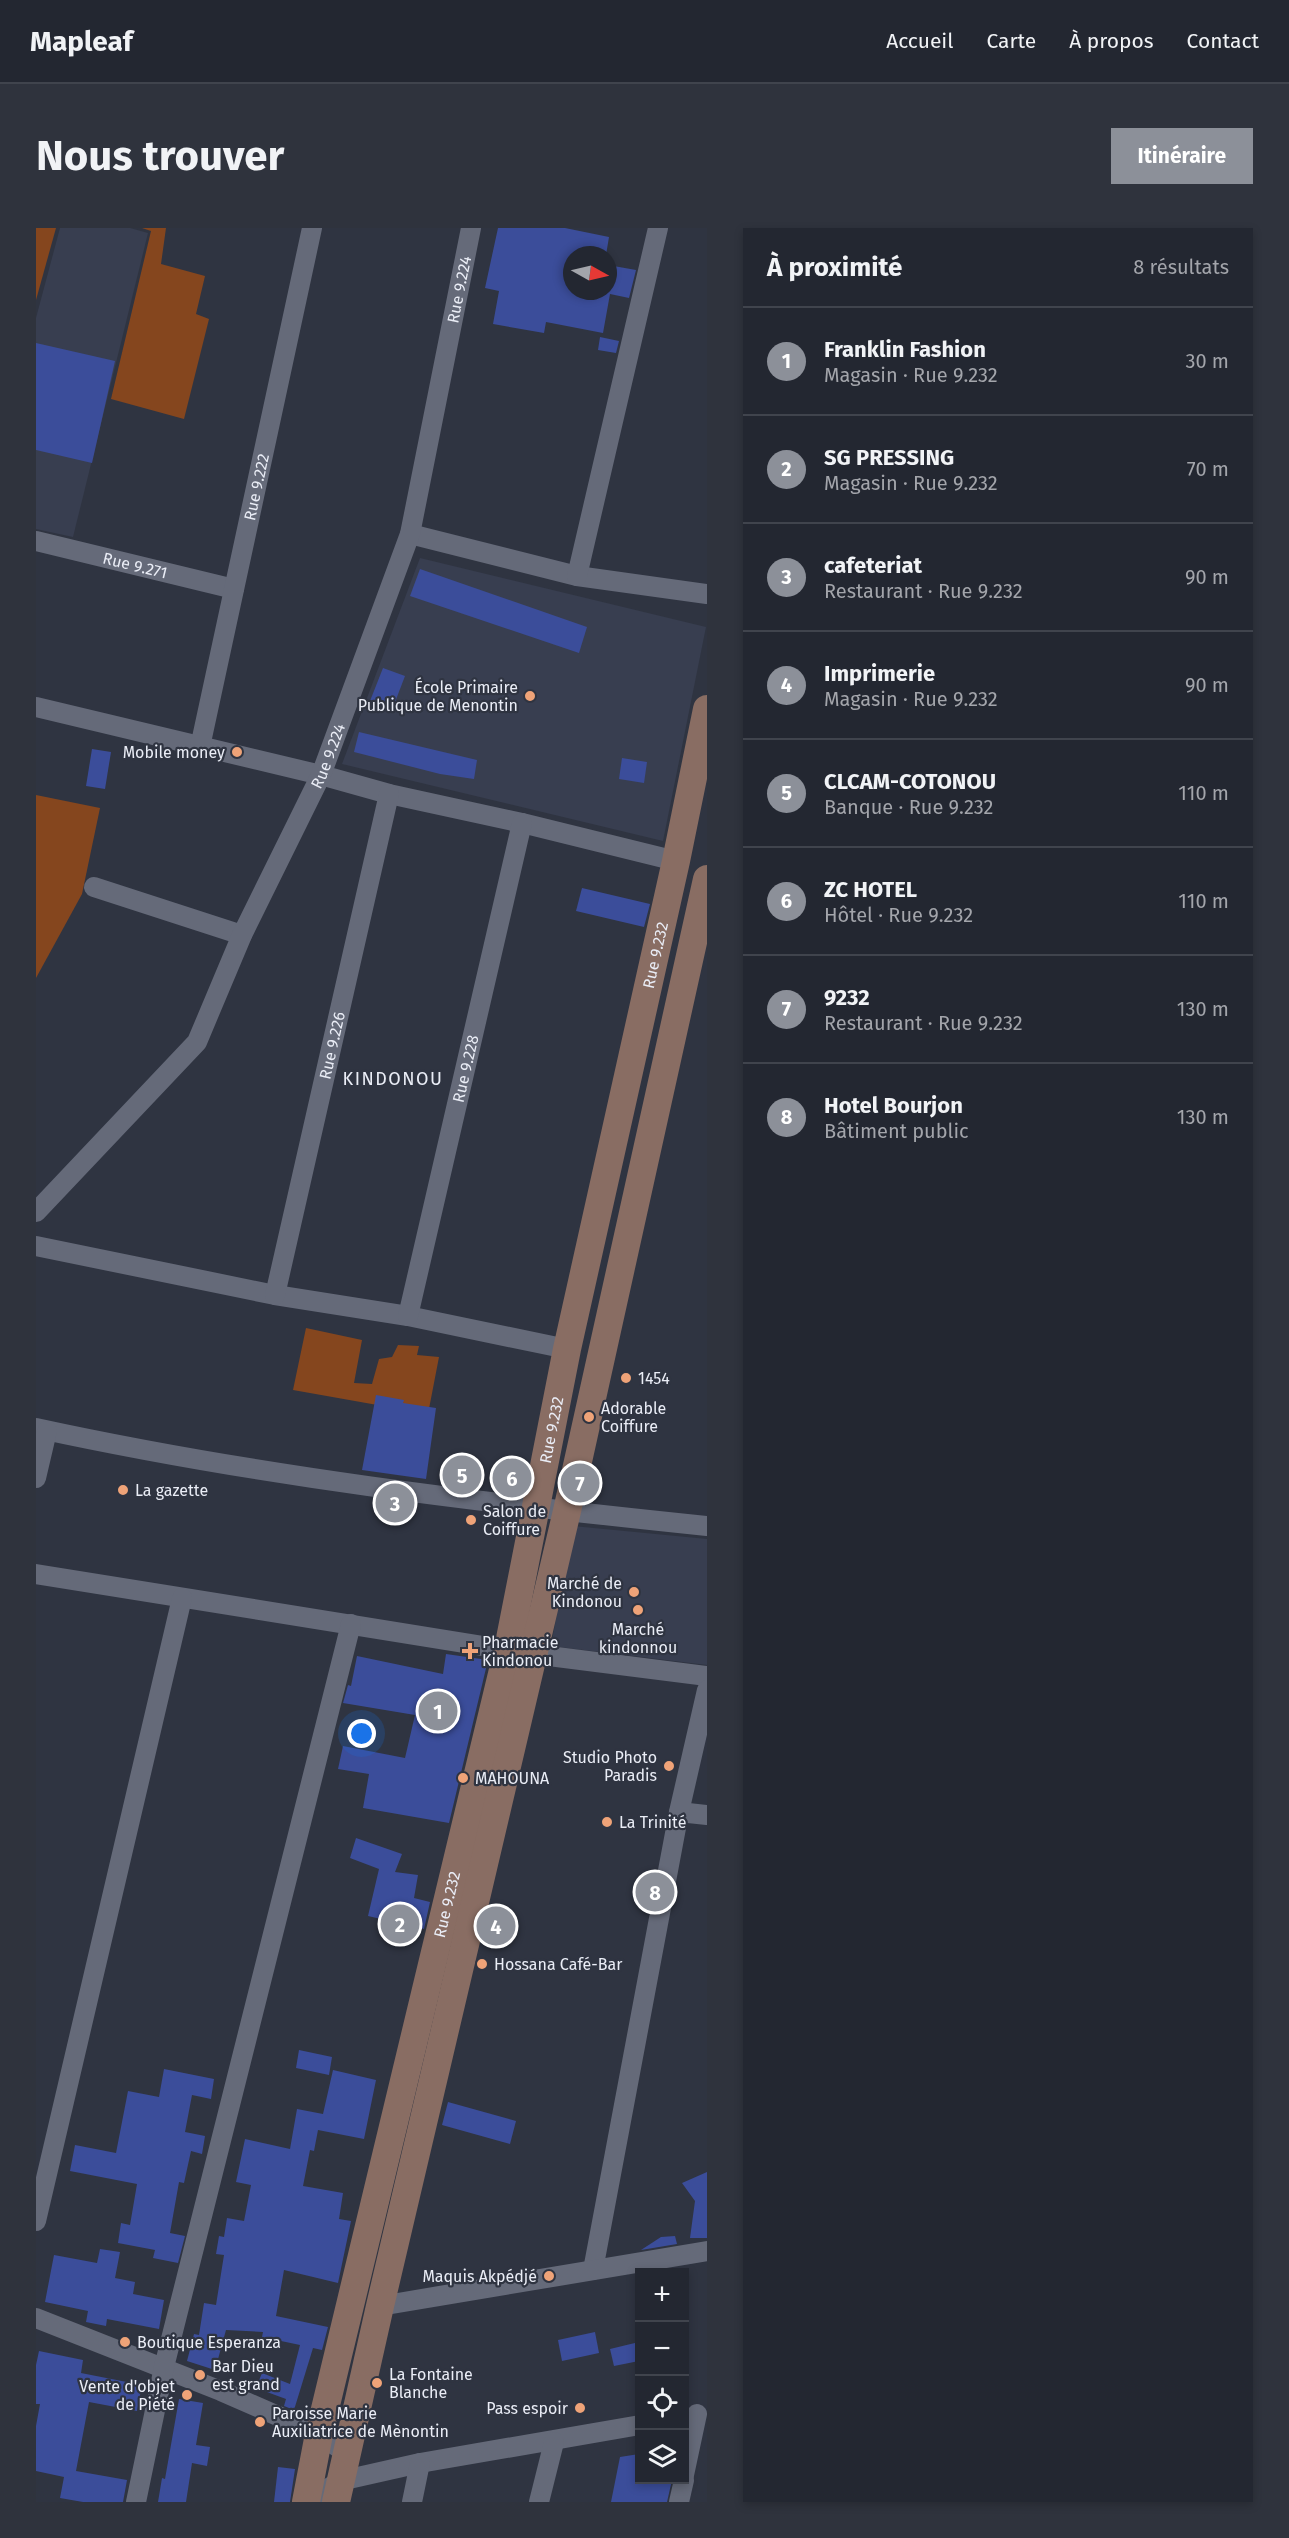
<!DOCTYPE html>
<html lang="fr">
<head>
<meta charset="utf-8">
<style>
  body { margin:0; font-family:"Fira Sans",sans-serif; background:#2f333d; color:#f1f3f6 }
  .controls { position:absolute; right:18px; bottom:18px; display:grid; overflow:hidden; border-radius:0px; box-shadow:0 3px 9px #0003 }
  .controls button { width:54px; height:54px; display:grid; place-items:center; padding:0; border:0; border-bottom:2px solid #40444d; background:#232731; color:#f1f3f6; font:30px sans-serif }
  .compass { position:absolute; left:527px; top:18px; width:54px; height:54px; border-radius:50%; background:#232731; box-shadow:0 3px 9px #0003; rotate:98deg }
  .you { position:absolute; left:326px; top:1506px; width:21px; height:21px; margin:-15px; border:4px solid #fff; border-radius:50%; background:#1a73e8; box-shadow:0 0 0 9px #1a73e833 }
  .badge { display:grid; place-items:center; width:39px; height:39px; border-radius:50%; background:#8c9099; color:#fff; font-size:20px; font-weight:700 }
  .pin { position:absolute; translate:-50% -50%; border:3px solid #fff; box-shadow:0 2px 6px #0006 }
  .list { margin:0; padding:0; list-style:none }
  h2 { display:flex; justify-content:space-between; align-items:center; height:78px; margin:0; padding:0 24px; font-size:26px }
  h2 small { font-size:20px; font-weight:400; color:#a3a5ab }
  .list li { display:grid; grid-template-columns:39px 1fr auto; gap:18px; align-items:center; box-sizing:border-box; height:108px; padding:0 24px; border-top:2px solid #40444d }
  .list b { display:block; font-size:22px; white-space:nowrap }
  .list p { margin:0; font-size:20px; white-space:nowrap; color:#a3a5ab }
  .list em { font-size:20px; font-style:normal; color:#a3a5ab }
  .icon { flex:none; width:33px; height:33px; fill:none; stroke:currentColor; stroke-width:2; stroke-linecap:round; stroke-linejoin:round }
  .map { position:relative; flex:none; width:671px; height:2274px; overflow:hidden; border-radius:0px }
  header { display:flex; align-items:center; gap:36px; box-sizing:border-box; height:84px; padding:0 30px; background:#232731; border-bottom:2px solid #40444d }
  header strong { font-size:28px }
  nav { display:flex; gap:33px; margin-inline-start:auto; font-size:21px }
  .intro { display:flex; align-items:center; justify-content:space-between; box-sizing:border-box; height:144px; padding:0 36px }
  h1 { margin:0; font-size:42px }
  .button { padding:15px 27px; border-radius:0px; background:#8c9099; color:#fff; font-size:21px; font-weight:700 }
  main { display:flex; gap:36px; padding:0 36px }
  aside { flex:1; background:#232731; border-radius:0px; box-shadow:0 3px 9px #0003 }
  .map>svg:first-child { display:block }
  .built { fill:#383e50 }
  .green { fill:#85461e }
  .building { fill:#3b4d9a }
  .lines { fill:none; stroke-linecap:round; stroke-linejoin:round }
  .street { stroke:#656a79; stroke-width:20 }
  .secondary { stroke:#896d63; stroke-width:28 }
  .poi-dot { fill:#efa378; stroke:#2f3441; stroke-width:2 }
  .labels { text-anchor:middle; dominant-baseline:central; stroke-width:4.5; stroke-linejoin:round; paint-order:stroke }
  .street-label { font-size:16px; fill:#eaedf6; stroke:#2f3441 }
  .poi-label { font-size:16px; fill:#eaedf6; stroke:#2f3441; text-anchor:start }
  .neighbourhood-label { font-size:18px; letter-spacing:1.5px; fill:#eaedf6; stroke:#2f3441 }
</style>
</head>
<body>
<header>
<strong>Mapleaf</strong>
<nav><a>Accueil</a><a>Carte</a><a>À propos</a><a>Contact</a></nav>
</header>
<div class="intro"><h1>Nous trouver</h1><a class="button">Itinéraire</a></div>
<main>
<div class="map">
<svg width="671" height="2274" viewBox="0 0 671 2274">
  <rect width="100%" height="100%" fill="#2f3441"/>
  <g class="built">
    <path d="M 24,0 L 94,0 L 112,5 L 37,309 L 0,301 L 0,90 Z"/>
    <path d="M 384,330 L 670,399 L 627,613 L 306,536 Z"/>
    <path d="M 537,1298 L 671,1311 L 671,1437 L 515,1418 Z"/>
  </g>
  <g class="green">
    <path d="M 0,0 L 20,0 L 0,72 Z"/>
    <path d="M 106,0 L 130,0 L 125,36 L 169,48 L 160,86 L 173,91 L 148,191 L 75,171 L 115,3 Z"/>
    <path d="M 0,567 L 64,580 L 46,666 L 0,750 Z"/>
    <path d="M 270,1100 L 326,1112 L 318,1155 L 336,1156 L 343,1131 L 356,1129 L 362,1117 L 383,1118 L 381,1127 L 403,1129 L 392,1186 L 257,1162 Z"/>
  </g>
  <g class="building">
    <path d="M 462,0 L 529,0 L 573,9 L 570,27 L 536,27 L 536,63 L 572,63 L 572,37 L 600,42 L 593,70 L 574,66 L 567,105 L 510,94 L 508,105 L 457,96 L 463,63 L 449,60 Z"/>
    <path d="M 564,109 L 583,113 L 580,125 L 562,122 Z"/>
    <path d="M 0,115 L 79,133 L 56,235 L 0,222 Z"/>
    <path d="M 384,341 L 551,399 L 543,425 L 374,368 Z"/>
    <path d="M 347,440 L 369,448 L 356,482 L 334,473 Z"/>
    <path d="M 323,504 L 441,532 L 438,551 L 404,546 L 318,524 Z"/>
    <path d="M 56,521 L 75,524 L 69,561 L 50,558 Z"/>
    <path d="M 586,530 L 611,534 L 608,555 L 583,551 Z"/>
    <path d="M 546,660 L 614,676 L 608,699 L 540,683 Z"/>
    <path d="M 340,1167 L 368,1172 L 367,1175 L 400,1180 L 390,1251 L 326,1242 Z"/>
    <path d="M 410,1426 L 452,1432 L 413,1595 L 327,1580 L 333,1546 L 302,1541 L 307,1518 L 369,1530 L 379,1487 L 307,1475 L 312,1457 L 315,1458 L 321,1428 L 407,1446 Z"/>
    <path d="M 320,1610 L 366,1626 L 359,1644 L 382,1647 L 378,1670 L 394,1674 L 388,1701 L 332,1688 L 343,1641 L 314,1630 Z"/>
    <path d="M 263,1822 L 296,1829 L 293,1847 L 260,1840 Z"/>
    <path d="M 128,1841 L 178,1851 L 175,1871 L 156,1867 L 149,1904 L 169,1908 L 166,1926 L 155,1923 L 148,1955 L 143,1954 L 134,2005 L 149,2008 L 142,2035 L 117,2030 L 119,2022 L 82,2015 L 85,1995 L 94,1997 L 101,1956 L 34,1943 L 39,1917 L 80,1925 L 92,1863 L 123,1869 Z"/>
    <path d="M 297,1842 L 340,1852 L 328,1911 L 282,1902 L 278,1923 L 274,1922 L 267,1958 L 307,1965 L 303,1991 L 315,1993 L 302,2055 L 248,2042 L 240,2088 L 292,2099 L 286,2122 L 277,2120 L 258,2182 L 248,2178 L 250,2171 L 220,2160 L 226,2145 L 254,2156 L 264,2117 L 226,2109 L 227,2104 L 190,2102 L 179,2142 L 151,2133 L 158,2106 L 163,2107 L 168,2075 L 180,2077 L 188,2027 L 180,2026 L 183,2008 L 188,2009 L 191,1990 L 208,1993 L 215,1957 L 200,1954 L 209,1911 L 254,1921 L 261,1881 L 287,1886 Z"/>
    <path d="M 412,1874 L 480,1893 L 474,1916 L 406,1897 Z"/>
    <path d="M 671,1944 L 671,2010 L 654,2010 L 659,1973 L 646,1955 Z"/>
    <path d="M 639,2008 L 641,2016 L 605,2022 L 625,2009 Z"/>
    <path d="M 64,2021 L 84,2024 L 79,2050 L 99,2054 L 97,2066 L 128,2072 L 123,2101 L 71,2091 L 70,2098 L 50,2094 L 52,2083 L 9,2074 L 18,2027 L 61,2035 Z"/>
    <path d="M 559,2104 L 563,2125 L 526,2133 L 522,2112 Z"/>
    <path d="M 603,2114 L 603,2133 L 578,2138 L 574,2121 Z"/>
    <path d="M 3,2123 L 47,2132 L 45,2145 L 106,2157 L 101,2183 L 53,2174 L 40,2243 L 91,2252 L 87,2274 L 47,2274 L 24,2270 L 28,2249 L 0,2243 L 0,2198 L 4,2176 L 0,2176 L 0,2137 Z"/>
    <path d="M 143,2171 L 167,2175 L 160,2217 L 174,2219 L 171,2238 L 156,2235 L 150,2274 L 122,2274 L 126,2250 L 129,2251 Z"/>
    <path d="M 603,2226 L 603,2252 L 636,2252 L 631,2274 L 575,2274 L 584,2229 Z"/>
    <path d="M 242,2239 L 259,2241 L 254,2274 L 238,2274 Z"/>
  </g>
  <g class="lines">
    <g class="street">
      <path d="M 374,306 L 541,348 L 671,366"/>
      <path id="s1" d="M 0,313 L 198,361"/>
      <path d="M 541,348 L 622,0"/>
      <path d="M 0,479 L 285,547 L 353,566 L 486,595 L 640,633"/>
      <path id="s2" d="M 164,519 L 276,0"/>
      <path d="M 58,659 L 206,707"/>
      <path id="s3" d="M 0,984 L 161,814 L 206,707 L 285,547 L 374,306 L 435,0"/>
      <path d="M 0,1018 L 239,1067 L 372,1088 L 531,1121"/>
      <path id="s4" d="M 239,1067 L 353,566"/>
      <path id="s5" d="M 372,1088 L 486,595"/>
      <path d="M 0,1200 C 221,1248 447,1275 671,1298"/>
      <path d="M 0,1250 L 11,1203"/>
      <path d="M 0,1346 L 497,1426 L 671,1448"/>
      <path d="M 643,1584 L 671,1587"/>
      <path d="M 0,1993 L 146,1370"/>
      <path d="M 557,2042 L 643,1584 L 671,1462"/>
      <path d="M 344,2078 L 671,2023"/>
      <path d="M 0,2090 L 185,2163 L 283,2206 L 310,2225"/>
      <path d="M 648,2247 L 661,2186"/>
      <path d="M 100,2274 L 128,2139 L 315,1396"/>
      <path d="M 271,2274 L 304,2253 L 384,2235 L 604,2197"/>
      <path d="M 376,2274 L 384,2235"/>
      <path d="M 503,2274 L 518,2214"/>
      <path d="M 643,2274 L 648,2252"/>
    </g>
    <g class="secondary">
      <path id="s6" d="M 270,2274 L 283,2206 L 472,1421 L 531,1121 L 640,633 L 671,481"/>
      <path d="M 300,2274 L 344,2078 L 531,1283 L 671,651"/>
    </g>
  </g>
  <g class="poi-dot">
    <circle cx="494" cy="468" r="6"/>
    <circle cx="201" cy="524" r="6"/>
    <circle cx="590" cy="1150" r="6"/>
    <circle cx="553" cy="1189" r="6"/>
    <circle cx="87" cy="1262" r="6"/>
    <circle cx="435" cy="1292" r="6"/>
    <circle cx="598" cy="1364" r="6"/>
    <circle cx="602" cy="1382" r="6"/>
    <path d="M431 1414h6v6h6v6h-6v6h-6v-6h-6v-6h6z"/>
    <circle cx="633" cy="1538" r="6"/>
    <circle cx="427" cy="1550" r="6"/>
    <circle cx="571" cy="1594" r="6"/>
    <circle cx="446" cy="1736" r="6"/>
    <circle cx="513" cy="2048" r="6"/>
    <circle cx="89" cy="2114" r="6"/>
    <circle cx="164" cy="2147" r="6"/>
    <circle cx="341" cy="2155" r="6"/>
    <circle cx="151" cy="2167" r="6"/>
    <circle cx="544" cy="2180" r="6"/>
    <circle cx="224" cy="2194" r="6"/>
  </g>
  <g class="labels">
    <g class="street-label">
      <text stroke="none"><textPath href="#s3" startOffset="1035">Rue 9.224</textPath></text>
      <text stroke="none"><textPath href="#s2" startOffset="266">Rue 9.222</textPath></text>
      <text stroke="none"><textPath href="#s1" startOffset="102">Rue 9.271</textPath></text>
      <text stroke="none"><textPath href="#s3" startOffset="549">Rue 9.224</textPath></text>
      <text stroke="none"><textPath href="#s6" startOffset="1586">Rue 9.232</textPath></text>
      <text stroke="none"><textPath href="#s4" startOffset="256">Rue 9.226</textPath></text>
      <text stroke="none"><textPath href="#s5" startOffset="254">Rue 9.228</textPath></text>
      <text stroke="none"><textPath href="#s6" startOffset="1100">Rue 9.232</textPath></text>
      <text stroke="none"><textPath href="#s6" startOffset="614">Rue 9.232</textPath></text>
    </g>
    <g class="poi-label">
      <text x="482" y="459" text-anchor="end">École Primaire<tspan x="482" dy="18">Publique de Menontin</tspan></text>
      <text x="189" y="524" text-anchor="end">Mobile money</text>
      <text x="602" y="1150">1454</text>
      <text x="565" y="1180">Adorable<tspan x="565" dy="18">Coiffure</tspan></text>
      <text x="99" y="1262">La gazette</text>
      <text x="447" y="1283">Salon de<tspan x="447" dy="18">Coiffure</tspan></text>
      <text x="586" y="1355" text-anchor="end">Marché de<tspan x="586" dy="18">Kindonou</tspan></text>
      <text x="602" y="1401" text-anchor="middle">Marché<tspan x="602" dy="18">kindonnou</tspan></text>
      <text x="446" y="1414">Pharmacie<tspan x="446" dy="18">Kindonou</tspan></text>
      <text x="621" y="1529" text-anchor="end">Studio Photo<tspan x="621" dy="18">Paradis</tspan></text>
      <text x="439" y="1550">MAHOUNA</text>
      <text x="583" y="1594">La Trinité</text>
      <text x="458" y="1736">Hossana Café-Bar</text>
      <text x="501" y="2048" text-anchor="end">Maquis Akpédjé</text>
      <text x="101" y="2114">Boutique Esperanza</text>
      <text x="176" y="2138">Bar Dieu<tspan x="176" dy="18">est grand</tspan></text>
      <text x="353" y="2146">La Fontaine<tspan x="353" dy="18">Blanche</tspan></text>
      <text x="139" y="2158" text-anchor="end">Vente d'objet<tspan x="139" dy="18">de Piété</tspan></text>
      <text x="532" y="2180" text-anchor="end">Pass espoir</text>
      <text x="236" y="2185">Paroisse Marie<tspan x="236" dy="18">Auxiliatrice de Mènontin</tspan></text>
    </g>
    <g class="neighbourhood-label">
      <text x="357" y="851">KINDONOU</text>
    </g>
  </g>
</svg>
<div class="controls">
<button>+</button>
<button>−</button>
<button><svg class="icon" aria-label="locate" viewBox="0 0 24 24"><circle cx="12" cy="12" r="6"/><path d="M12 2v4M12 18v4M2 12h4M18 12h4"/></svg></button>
<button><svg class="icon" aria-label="layers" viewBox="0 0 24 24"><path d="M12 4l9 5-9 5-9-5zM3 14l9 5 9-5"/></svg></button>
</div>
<svg class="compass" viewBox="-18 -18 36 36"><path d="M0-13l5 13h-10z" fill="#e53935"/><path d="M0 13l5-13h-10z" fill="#a3a5ab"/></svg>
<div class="you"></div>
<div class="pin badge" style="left:402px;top:1483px">1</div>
<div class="pin badge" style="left:364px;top:1696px">2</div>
<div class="pin badge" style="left:359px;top:1275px">3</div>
<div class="pin badge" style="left:460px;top:1698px">4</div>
<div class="pin badge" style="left:426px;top:1247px">5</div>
<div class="pin badge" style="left:476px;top:1250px">6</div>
<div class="pin badge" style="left:544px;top:1255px">7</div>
<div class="pin badge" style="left:619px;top:1664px">8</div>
</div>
<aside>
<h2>À proximité<small>8 résultats</small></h2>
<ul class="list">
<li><span class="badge">1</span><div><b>Franklin Fashion</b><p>Magasin · Rue 9.232</p></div><em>30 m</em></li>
<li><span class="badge">2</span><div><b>SG PRESSING</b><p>Magasin · Rue 9.232</p></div><em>70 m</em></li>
<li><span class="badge">3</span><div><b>cafeteriat</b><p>Restaurant · Rue 9.232</p></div><em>90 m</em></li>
<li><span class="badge">4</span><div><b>Imprimerie</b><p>Magasin · Rue 9.232</p></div><em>90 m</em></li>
<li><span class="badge">5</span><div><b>CLCAM-COTONOU</b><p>Banque · Rue 9.232</p></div><em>110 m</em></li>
<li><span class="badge">6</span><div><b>ZC HOTEL</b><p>Hôtel · Rue 9.232</p></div><em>110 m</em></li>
<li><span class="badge">7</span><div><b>9232</b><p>Restaurant · Rue 9.232</p></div><em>130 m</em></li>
<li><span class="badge">8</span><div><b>Hotel Bourjon</b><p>Bâtiment public</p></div><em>130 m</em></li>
</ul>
</aside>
</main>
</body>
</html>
